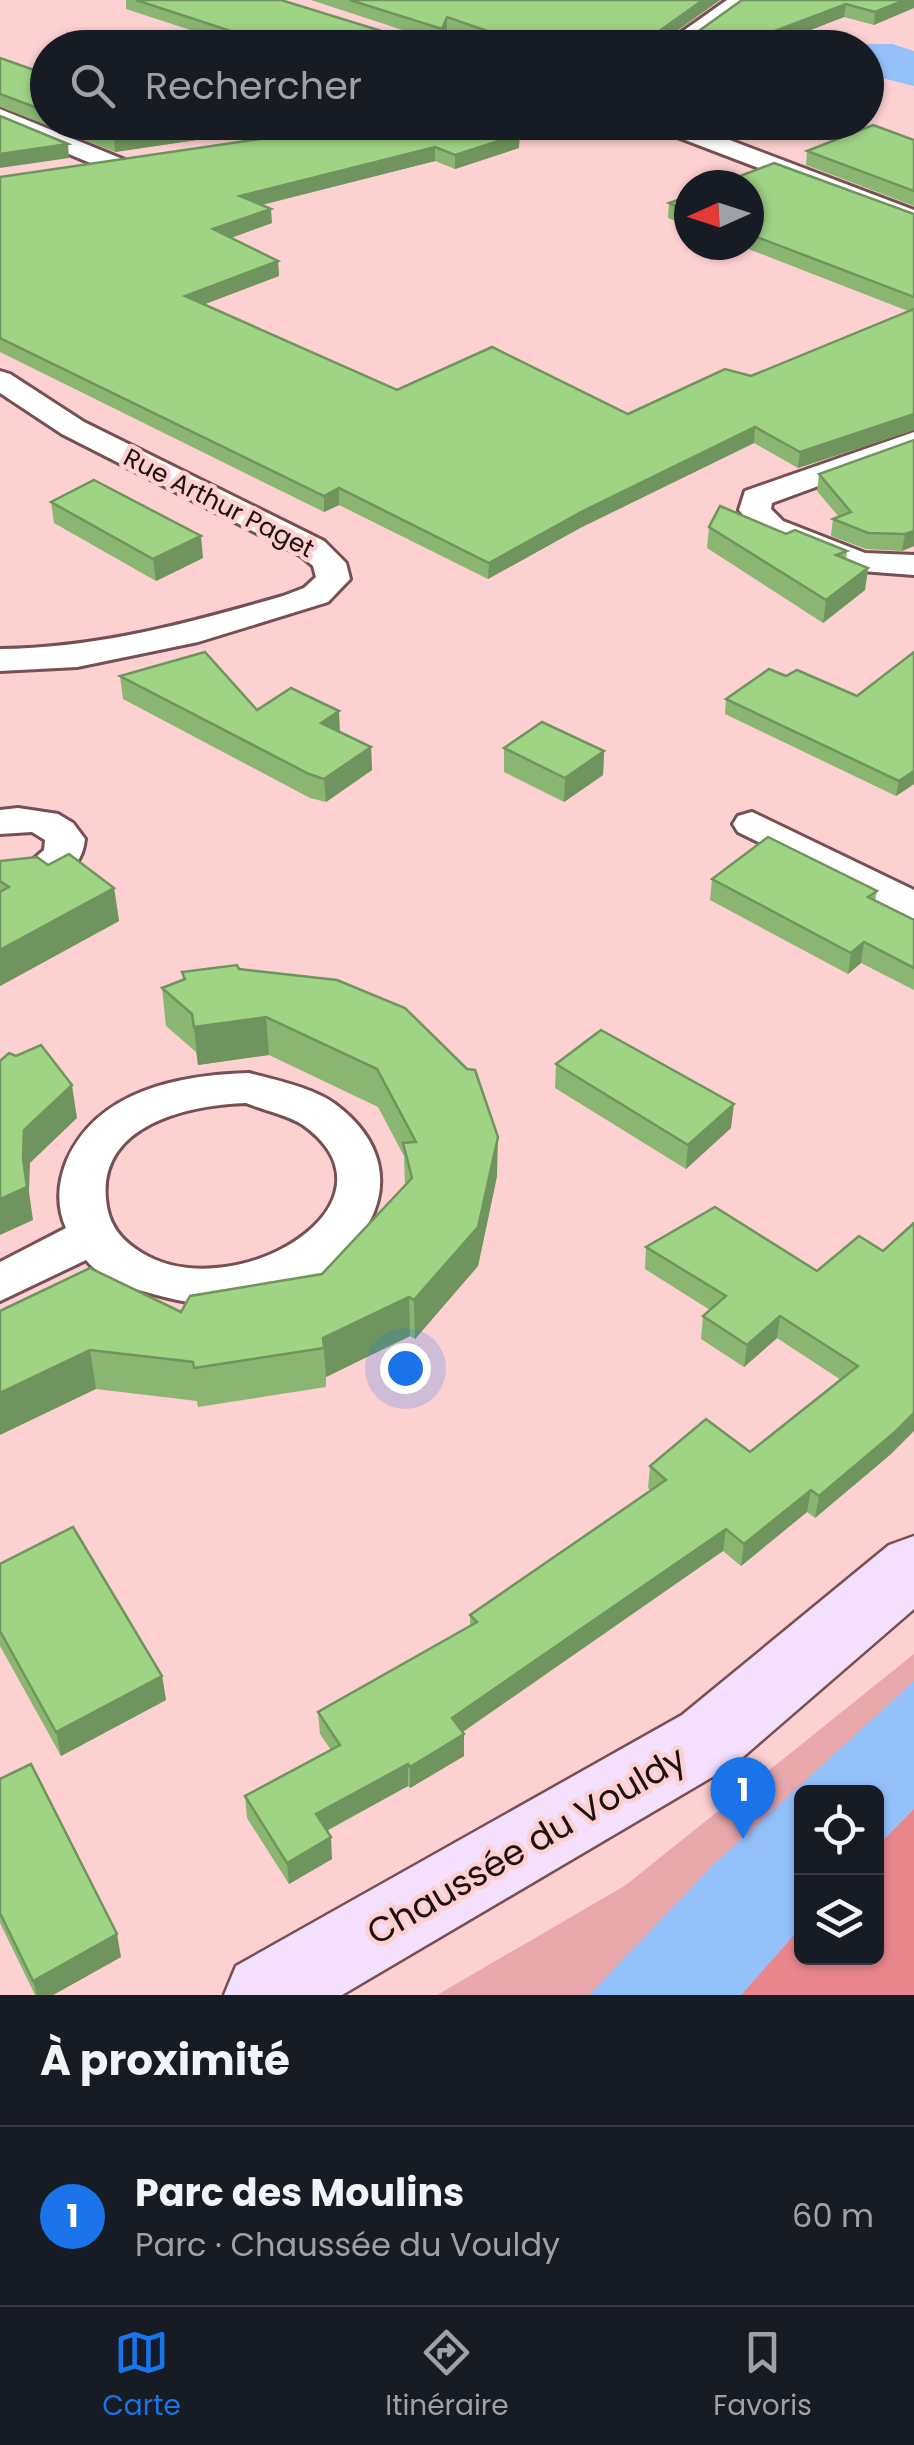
<!DOCTYPE html>
<html lang="fr">
<head>
<meta charset="utf-8">
<style>
  body { margin:0; font-family:Poppins,sans-serif; background:#20242c; color:#f1f3f6 }
  .controls { position:absolute; right:30px; bottom:30px; display:grid; overflow:hidden; border-radius:15px; box-shadow:0 2px 8px #0004 }
  .controls button { width:90px; height:90px; display:grid; place-items:center; padding:0; border:0; border-bottom:2px solid #363941; background:#171b24; color:#f1f3f6; font:50px sans-serif }
  .compass { position:absolute; left:674px; top:170px; width:90px; height:90px; border-radius:50%; background:#171b24; box-shadow:0 2px 8px #0004; rotate:267deg }
  .you { position:absolute; left:405px; top:1368px; width:35px; height:35px; margin:-25px; border:8px solid #fff; border-radius:50%; background:#1a73e8; box-shadow:0 0 0 15px #1a73e833 }
  .badge { display:grid; place-items:center; width:65px; height:65px; border-radius:50%; background:#1a73e8; color:#fff; font-size:32px; font-weight:700 }
  .pin { position:absolute; translate:-50% -82px; filter:drop-shadow(0 2px 5px #0008) }
  .pin::after { content:''; position:absolute; top:52px; width:35px; height:30px; background:inherit; clip-path:polygon(0 0,100% 0,50% 100%) }
  .list { margin:0; padding:0; list-style:none }
  h2 { display:flex; justify-content:space-between; align-items:center; height:130px; margin:0; padding:0 40px; font-size:42px }
  h2 small { font-size:32px; font-weight:400; color:#9ea1a6 }
  .list li { display:grid; grid-template-columns:65px 1fr auto; gap:30px; align-items:center; box-sizing:border-box; height:180px; padding:0 40px; border-top:2px solid #363941 }
  .list b { display:block; font-size:38px; white-space:nowrap }
  .list p { margin:0; font-size:32px; white-space:nowrap; color:#9ea1a6 }
  .list em { font-size:32px; font-style:normal; color:#9ea1a6 }
  .icon { flex:none; width:55px; height:55px; fill:none; stroke:currentColor; stroke-width:2; stroke-linecap:round; stroke-linejoin:round }
  .map { position:relative; flex:none; width:914px; height:1995px; overflow:hidden }
  .search { position:absolute; background:#171b24; box-shadow:0 2px 8px #0004; left:30px; right:30px; top:30px; height:110px; display:flex; align-items:center; gap:25px; box-sizing:border-box; padding:0 35px; border-radius:55px; color:#9ea1a6; font-size:38px }
  .sheet { height:310px; background:#171b24 }
  nav { display:flex; justify-content:space-around; align-items:center; box-sizing:border-box; height:140px; border-top:2px solid #363941; background:#171b24; font-size:28px; color:#9ea1a6 }
  nav a { display:grid; justify-items:center; gap:5px }
  nav .on { color:#1a73e8 }
  .map>svg:first-child { display:block }
  .green { fill:#e9a8ab; fill-rule:evenodd }
  .forest { fill:#e7868d }
  .water { fill:#95c1fb }
  .lines { fill:none; stroke-linecap:round; stroke-linejoin:round }
  .street-casing { stroke:#765052; stroke-width:6 }
  .secondary-casing { stroke:#765052; stroke-width:5 }
  .street { fill:#fff; fill-rule:evenodd }
  .secondary { fill:#f4e0fd; fill-rule:evenodd }
  .wall { fill:#8ab672 }
  .shaded-wall { fill:#70945d }
  .building { fill:#a0d485; stroke:#70945d; stroke-width:2.5 }
  .labels { text-anchor:middle; dominant-baseline:central; stroke-width:9; stroke-linejoin:round; paint-order:stroke }
  .far-street-label { font-size:25px; fill:#1e0f10; stroke:#fdd0d1 }
  .near-street-label { font-size:35px; fill:#1e0f10; stroke:#fdd0d1 }
</style>
</head>
<body>
<div class="map">
<svg width="914" height="1995" viewBox="0 0 914 1995">
  <rect width="100%" height="100%" fill="#fdd0d1"/>
  <path class="green" d="M 914,1654 L 914,1995 L 437,1995 L 626,1885 ZM 802,1792 L 876,1792 L 876,1958 L 802,1958 Z"/>
  <path class="forest" d="M 914,1809 L 914,1995 L 741,1995 L 801,1927 L 802,1958 L 876,1958 L 877,1846 Z"/>
  <g class="water">
    <path d="M 867,44 L 892,44 L 914,51 L 914,86 L 867,74 L 866,48 L 855,47 Z"/>
    <path d="M 914,1681 L 914,1809 L 877,1846 L 876,1792 L 802,1792 L 801,1927 L 741,1995 L 589,1995 L 714,1864 Z"/>
  </g>
  <g class="lines">
    <g class="street-casing">
      <g id="street">
        <path d="M 727,0 L 752,0 L 686,48 L 659,48 Z"/>
        <path d="M 0,109 L 125,160 L 128,165 L 116,172 L 107,170 L 0,125 Z"/>
        <path d="M 647,122 L 682,122 L 914,210 L 914,227 L 651,127 Z"/>
        <path d="M 0,371 L 10,374 L 84,422 L 324,541 L 346,563 L 350,579 L 328,602 L 198,642 L 77,667 L 0,671 L 0,649 C 98,648 189,623 283,596 L 304,588 L 316,577 L 313,566 L 300,555 L 62,434 L 0,393 Z"/>
        <path d="M 914,432 L 914,451 L 772,503 L 771,509 L 783,521 L 865,553 L 914,555 L 914,575 L 848,570 L 759,535 L 739,510 L 745,491 Z"/>
        <path d="M 18,808 L 58,814 L 73,823 L 85,839 C 81,881 36,892 0,891 L 0,867 L 29,863 L 44,850 L 45,840 L 32,832 L 0,834 L 0,810 Z"/>
        <path d="M 752,812 L 914,890 L 914,919 L 738,832 L 733,824 L 738,816 Z"/>
        <path d="M 249,1073 C 275,1080 314,1088 335,1104 C 434,1178 353,1279 259,1300 C 222,1309 189,1304 153,1294 C 128,1287 104,1281 86,1260 L 0,1301 L 0,1262 L 66,1228 C 56,1206 58,1182 67,1160 C 98,1090 180,1075 249,1073 ZM 246,1103 C 263,1110 288,1115 303,1125 C 412,1203 234,1309 142,1253 C 121,1240 108,1225 106,1199 C 99,1124 189,1105 246,1103 Z"/>
      </g>
    </g>
    <g class="secondary-casing">
      <path id="secondary" d="M 914,1536 L 914,1609 L 736,1763 L 342,1995 L 224,1995 L 236,1966 L 682,1715 L 889,1545 Z"/>
    </g>
    <use href="#street" class="street"/>
    <use href="#secondary" class="secondary"/>
  </g>
  <g class="wall">
    <path d="M 126,0 L 281,0 L 404,38 L 430,39 L 311,0 L 720,0 L 667,38 L 689,38 L 742,0 L 914,0 L 874,25 L 844,17 L 764,48 L 498,48 L 447,30 L 442,42 L 438,41 L 438,48 L 224,41 L 126,9 Z"/>
    <path d="M 0,58 L 48,75 L 48,122 L 318,122 L 115,152 L 0,107 Z"/>
    <path d="M 375,122 L 513,122 L 512,125 L 503,127 L 519,148 L 455,169 L 435,161 L 262,205 L 272,223 L 231,238 L 278,261 L 279,276 L 204,304 L 397,390 L 628,414 L 751,376 L 908,311 L 738,245 L 749,245 L 749,185 L 914,214 L 914,430 L 798,468 L 754,443 L 580,528 L 488,579 L 339,505 L 324,512 L 0,352 L 0,177 Z"/>
    <path d="M 914,140 L 914,206 L 806,165 L 807,151 Z"/>
    <path d="M 689,196 L 689,226 L 668,218 L 669,203 Z"/>
    <path d="M 914,440 L 914,546 L 902,551 L 866,549 L 831,536 L 833,519 L 839,517 L 817,491 L 819,474 Z"/>
    <path d="M 51,502 L 203,558 L 156,581 L 54,523 Z"/>
    <path d="M 709,527 L 786,534 L 847,551 L 846,559 L 868,568 L 865,590 L 823,623 L 707,548 Z"/>
    <path d="M 914,652 L 914,784 L 896,796 L 725,714 L 726,699 L 786,676 L 857,696 Z"/>
    <path d="M 120,676 L 340,732 L 371,747 L 372,770 L 326,802 L 310,798 L 123,699 Z"/>
    <path d="M 504,748 L 604,751 L 603,775 L 564,802 L 504,772 Z"/>
    <path d="M 0,861 L 48,865 L 114,888 L 119,921 L 0,986 Z"/>
    <path d="M 712,879 L 877,891 L 875,901 L 914,920 L 914,990 L 861,963 L 848,974 L 710,900 Z"/>
    <path d="M 239,969 L 337,980 L 497,1176 L 478,1266 L 415,1339 L 410,1336 L 326,1377 L 326,1387 L 198,1407 L 197,1401 L 96,1389 L 0,1311 L 181,1312 L 322,1274 L 405,1185 L 404,1156 L 378,1107 L 269,1055 L 198,1065 L 196,1052 L 166,1026 L 162,988 L 183,980 L 182,972 Z"/>
    <path d="M 556,1064 L 731,1128 L 686,1169 L 555,1088 Z"/>
    <path d="M 859,1236 L 891,1454 L 815,1518 L 807,1512 L 741,1566 L 723,1551 L 463,1732 L 464,1756 L 410,1788 L 408,1786 L 327,1831 L 332,1859 L 289,1884 L 247,1818 L 245,1796 L 331,1750 L 320,1734 L 318,1712 L 470,1626 L 470,1615 L 651,1491 L 648,1488 L 650,1466 L 750,1452 L 841,1380 L 777,1338 L 744,1367 L 701,1339 L 703,1316 L 710,1310 L 645,1269 L 646,1247 L 817,1271 Z"/>
    <path d="M 0,1564 L 162,1676 L 166,1700 L 61,1756 L 0,1646 Z"/>
    <path d="M 0,1779 L 121,1957 L 53,1995 L 35,1995 L 0,1923 Z"/>
  </g>
  <g class="shaded-wall">
    <path d="M 703,0 L 720,0 L 657,45 L 658,32 Z"/>
    <path d="M 905,0 L 914,0 L 914,8 L 874,25 L 875,12 Z"/>
    <path d="M 846,4 L 844,17 L 764,48 L 730,48 Z"/>
    <path d="M 447,17 L 447,30 L 442,42 L 442,29 Z"/>
    <path d="M 222,122 L 318,122 L 115,152 L 114,138 Z"/>
    <path d="M 481,122 L 513,122 L 512,125 L 481,132 Z"/>
    <path d="M 520,134 L 519,148 L 455,169 L 455,155 Z"/>
    <path d="M 68,144 L 69,158 L 0,168 L 0,154 Z"/>
    <path d="M 435,147 L 435,161 L 241,210 L 240,196 Z"/>
    <path d="M 271,209 L 272,223 L 214,244 L 213,229 Z"/>
    <path d="M 278,261 L 279,276 L 187,311 L 185,296 Z"/>
    <path d="M 914,414 L 914,430 L 798,468 L 800,452 Z"/>
    <path d="M 755,427 L 754,443 L 580,528 L 488,579 L 489,563 L 581,512 Z"/>
    <path d="M 339,488 L 339,505 L 324,512 L 324,496 Z"/>
    <path d="M 914,531 L 914,546 L 902,551 L 905,534 Z"/>
    <path d="M 201,536 L 203,558 L 156,581 L 153,559 Z"/>
    <path d="M 868,568 L 865,590 L 823,623 L 826,600 Z"/>
    <path d="M 339,711 L 340,734 L 321,723 Z"/>
    <path d="M 371,747 L 372,770 L 326,802 L 324,779 Z"/>
    <path d="M 604,751 L 603,775 L 564,802 L 565,778 Z"/>
    <path d="M 914,771 L 914,784 L 896,796 L 899,781 Z"/>
    <path d="M 114,888 L 119,921 L 0,986 L 0,950 Z"/>
    <path d="M 864,942 L 861,963 L 848,974 L 851,953 Z"/>
    <path d="M 266,1017 L 269,1055 L 198,1065 L 194,1027 Z"/>
    <path d="M 72,1085 L 77,1118 L 30,1163 L 29,1192 L 33,1220 L 0,1235 L 0,1199 L 23,1159 L 24,1130 Z"/>
    <path d="M 734,1104 L 731,1128 L 686,1169 L 688,1145 Z"/>
    <path d="M 498,1137 L 497,1176 L 478,1266 L 415,1339 L 414,1300 Z"/>
    <path d="M 409,1297 L 410,1336 L 326,1377 L 323,1338 Z"/>
    <path d="M 780,1316 L 777,1338 L 744,1367 L 747,1345 Z"/>
    <path d="M 90,1350 L 96,1389 L 0,1435 L 0,1393 Z"/>
    <path d="M 914,1413 L 914,1431 L 891,1454 L 815,1518 L 819,1496 Z"/>
    <path d="M 811,1490 L 807,1512 L 741,1566 L 744,1544 Z"/>
    <path d="M 726,1529 L 723,1551 L 452,1739 L 452,1718 Z"/>
    <path d="M 162,1676 L 166,1700 L 61,1756 L 56,1732 Z"/>
    <path d="M 464,1734 L 464,1756 L 410,1788 L 410,1767 Z"/>
    <path d="M 408,1764 L 408,1786 L 318,1835 L 316,1814 Z"/>
    <path d="M 331,1837 L 332,1859 L 289,1884 L 287,1863 Z"/>
    <path d="M 117,1934 L 121,1957 L 53,1995 L 37,1995 L 33,1981 Z"/>
  </g>
  <g class="building">
    <path d="M 136,0 L 281,0 L 404,38 L 438,39 L 435,48 L 206,48 L 243,35 Z"/>
    <path d="M 350,0 L 703,0 L 658,32 L 657,37 L 689,38 L 742,0 L 905,0 L 875,12 L 846,4 L 730,48 L 536,48 L 447,17 L 442,29 Z"/>
    <path d="M 0,58 L 48,75 L 48,112 L 0,94 Z"/>
    <path d="M 0,116 L 68,144 L 0,154 Z"/>
    <path d="M 74,122 L 222,122 L 114,138 Z"/>
    <path d="M 375,122 L 491,122 L 520,134 L 455,155 L 435,147 L 240,196 L 271,209 L 213,229 L 278,261 L 185,296 L 397,390 L 492,347 L 628,414 L 725,369 L 751,376 L 914,309 L 914,414 L 800,452 L 755,427 L 581,512 L 489,563 L 339,488 L 324,496 L 0,338 L 0,177 Z"/>
    <path d="M 873,125 L 914,140 L 914,191 L 807,151 Z"/>
    <path d="M 774,163 L 914,214 L 914,297 L 749,234 L 749,185 L 717,185 Z"/>
    <path d="M 689,196 L 689,211 L 669,203 Z"/>
    <path d="M 914,440 L 914,531 L 905,534 L 868,533 L 833,519 L 851,512 L 819,474 Z"/>
    <path d="M 94,480 L 201,536 L 153,559 L 51,502 Z"/>
    <path d="M 720,506 L 786,534 L 795,530 L 847,551 L 836,555 L 868,568 L 826,600 L 709,527 Z"/>
    <path d="M 205,652 L 257,710 L 291,688 L 339,711 L 321,723 L 371,747 L 324,779 L 309,774 L 120,676 Z"/>
    <path d="M 914,652 L 914,771 L 899,781 L 726,699 L 769,669 L 786,676 L 797,670 L 857,696 Z"/>
    <path d="M 542,722 L 604,751 L 565,778 L 504,748 Z"/>
    <path d="M 768,837 L 877,891 L 868,897 L 914,920 L 914,968 L 864,942 L 851,953 L 712,879 Z"/>
    <path d="M 69,854 L 114,888 L 0,950 L 0,892 L 9,887 L 0,881 L 0,861 L 37,857 L 48,865 Z"/>
    <path d="M 237,965 L 239,969 L 337,980 L 405,1008 L 467,1069 L 475,1070 L 498,1137 L 478,1227 L 414,1300 L 409,1297 L 323,1338 L 324,1348 L 194,1368 L 193,1362 L 90,1350 L 0,1393 L 0,1311 L 90,1268 L 181,1312 L 190,1296 L 322,1274 L 412,1178 L 403,1143 L 416,1142 L 377,1069 L 266,1017 L 194,1027 L 192,1014 L 162,988 L 185,979 L 182,972 Z"/>
    <path d="M 601,1030 L 734,1104 L 688,1145 L 556,1064 Z"/>
    <path d="M 41,1045 L 72,1085 L 24,1130 L 23,1159 L 27,1187 L 0,1199 L 0,1061 L 9,1053 L 16,1056 Z"/>
    <path d="M 715,1207 L 817,1271 L 859,1236 L 883,1251 L 914,1223 L 914,1413 L 895,1432 L 819,1496 L 811,1490 L 744,1544 L 726,1529 L 452,1718 L 464,1734 L 410,1767 L 408,1764 L 316,1814 L 331,1837 L 287,1863 L 245,1796 L 340,1745 L 318,1712 L 477,1622 L 470,1615 L 666,1480 L 650,1466 L 706,1419 L 750,1452 L 858,1366 L 780,1316 L 747,1345 L 703,1316 L 726,1296 L 646,1247 Z"/>
    <path d="M 73,1527 L 162,1676 L 56,1732 L 0,1631 L 0,1564 Z"/>
    <path d="M 31,1764 L 117,1934 L 33,1981 L 0,1913 L 0,1779 Z"/>
  </g>
  <g class="labels">
    <g class="far-street-label">
      <text transform="translate(219 503) rotate(27)">Rue Arthur Paget</text>
    </g>
    <g class="near-street-label">
      <text transform="translate(526 1845) rotate(-30)">Chaussée du Vouldy</text>
    </g>
  </g>
</svg>
<div class="controls">
<button><svg class="icon" aria-label="locate" viewBox="0 0 24 24"><circle cx="12" cy="12" r="6"/><path d="M12 2v4M12 18v4M2 12h4M18 12h4"/></svg></button>
<button><svg class="icon" aria-label="layers" viewBox="0 0 24 24"><path d="M12 4l9 5-9 5-9-5zM3 14l9 5 9-5"/></svg></button>
</div>
<svg class="compass" viewBox="-18 -18 36 36"><path d="M0-13l5 13h-10z" fill="#e53935"/><path d="M0 13l5-13h-10z" fill="#9ea1a6"/></svg>
<div class="you"></div>
<div class="pin badge" style="left:743px;top:1839px">1</div>
<div class="search"><svg class="icon" aria-label="search" viewBox="0 0 24 24"><circle cx="10" cy="10" r="6"/><path d="M15 15l6 6"/></svg>Rechercher</div>
</div>
<section class="sheet">
<h2>À proximité<small></small></h2>
<ul class="list">
<li><span class="badge">1</span><div><b>Parc des Moulins</b><p>Parc · Chaussée du Vouldy</p></div><em>60 m</em></li>
</ul>
</section>
<nav>
<a class="on"><svg class="icon" aria-label="map" viewBox="0 0 24 24"><path d="M3 6l6-2 6 2 6-2v14l-6 2-6-2-6 2zM9 4v14M15 6v14"/></svg>Carte</a>
<a><svg class="icon" aria-label="directions" viewBox="0 0 24 24"><path d="M12 3l9 9-9 9-9-9zM9 14v-3h6M13 9l2 2-2 2"/></svg>Itinéraire</a>
<a><svg class="icon" aria-label="saved" viewBox="0 0 24 24"><path d="M7 4h10v16l-5-4-5 4z"/></svg>Favoris</a>
</nav>
</body>
</html>
